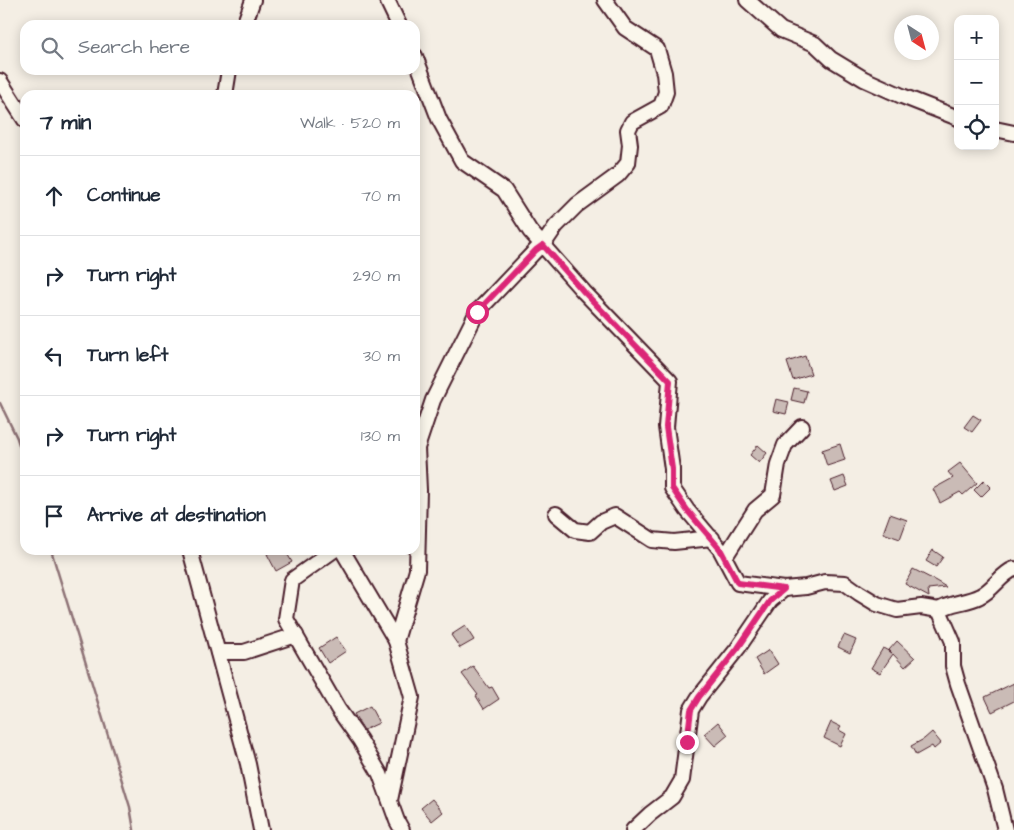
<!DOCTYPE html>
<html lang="en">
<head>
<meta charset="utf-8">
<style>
  body { margin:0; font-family:"Architects Daughter",sans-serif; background:#f6f6f7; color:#1f2937 }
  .controls { position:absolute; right:15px; top:15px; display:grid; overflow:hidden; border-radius:10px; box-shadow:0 2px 12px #0003 }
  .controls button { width:45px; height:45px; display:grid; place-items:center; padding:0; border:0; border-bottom:1px solid #e0e1e3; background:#fff; color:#1f2937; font:25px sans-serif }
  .compass { position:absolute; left:894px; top:15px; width:45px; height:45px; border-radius:50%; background:#fff; box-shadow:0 2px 12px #0003; rotate:144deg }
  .stop { position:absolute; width:15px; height:15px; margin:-11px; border:4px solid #db2777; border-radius:50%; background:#fff }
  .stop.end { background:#db2777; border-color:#fff; box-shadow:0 1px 5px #0008 }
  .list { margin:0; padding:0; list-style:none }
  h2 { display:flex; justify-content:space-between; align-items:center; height:65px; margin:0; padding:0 20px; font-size:21px }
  h2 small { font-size:16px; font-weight:400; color:#747a83 }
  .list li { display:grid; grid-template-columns:32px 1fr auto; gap:15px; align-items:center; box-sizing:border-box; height:80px; padding:0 20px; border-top:1px solid #e0e1e3 }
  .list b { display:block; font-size:19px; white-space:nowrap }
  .list em { font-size:16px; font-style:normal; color:#747a83 }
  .icon { flex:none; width:28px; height:28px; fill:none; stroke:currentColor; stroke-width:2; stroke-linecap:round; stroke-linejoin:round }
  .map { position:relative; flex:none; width:1014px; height:830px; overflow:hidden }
  .search { position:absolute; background:#fff; box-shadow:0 2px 12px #0003; left:20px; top:20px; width:400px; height:55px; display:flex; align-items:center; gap:12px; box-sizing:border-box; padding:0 18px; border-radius:15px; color:#747a83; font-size:19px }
  .panel { position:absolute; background:#fff; box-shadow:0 2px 12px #0003; left:20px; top:90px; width:400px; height:465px; border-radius:15px }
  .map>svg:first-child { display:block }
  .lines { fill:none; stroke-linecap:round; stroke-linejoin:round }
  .stream { stroke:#8d7174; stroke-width:2.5 }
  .building { fill:#cabbb6; stroke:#4a1f2b }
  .minor-casing { stroke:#4a1f2b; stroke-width:18 }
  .minor { stroke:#fbf7ec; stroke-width:14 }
  .route { stroke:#db2777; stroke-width:6 }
</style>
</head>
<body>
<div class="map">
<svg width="1014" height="830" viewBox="0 0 1014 830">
  <rect width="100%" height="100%" fill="#f4eee4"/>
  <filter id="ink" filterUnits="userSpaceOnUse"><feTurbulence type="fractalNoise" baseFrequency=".02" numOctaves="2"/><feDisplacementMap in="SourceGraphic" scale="10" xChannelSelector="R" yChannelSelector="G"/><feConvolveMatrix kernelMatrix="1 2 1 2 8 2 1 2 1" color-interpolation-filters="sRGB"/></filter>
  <g filter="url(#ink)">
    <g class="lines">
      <g class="stream">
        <path d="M 0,403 L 17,438 L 25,463"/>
        <path d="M 51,550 L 130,807 L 134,830"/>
      </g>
    </g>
    <g class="building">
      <path d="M 805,356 L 811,374 L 793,380 L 787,362 Z"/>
      <path d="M 794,388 L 807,391 L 804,403 L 791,400 Z"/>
      <path d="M 776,399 L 789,402 L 786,414 L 773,411 Z"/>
      <path d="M 973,415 L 981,420 L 972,432 L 964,427 Z"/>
      <path d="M 840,444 L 845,460 L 827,466 L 822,450 Z"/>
      <path d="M 758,445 L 767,453 L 759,463 L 750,455 Z"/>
      <path d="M 960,463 L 977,483 L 963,495 L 960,492 L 940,503 L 933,489 L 953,478 L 948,472 Z"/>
      <path d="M 844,476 L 848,486 L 835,491 L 831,481 Z"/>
      <path d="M 984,480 L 991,487 L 981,497 L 974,490 Z"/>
      <path d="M 890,514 L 907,520 L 900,539 L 883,533 Z"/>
      <path d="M 274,550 L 285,550 L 292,562 L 276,571 L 267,554 Z"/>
      <path d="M 933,550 L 943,557 L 936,567 L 926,561 Z"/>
      <path d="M 913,569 L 936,581 L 946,587 L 928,589 L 929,597 L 905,584 Z"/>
      <path d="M 465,626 L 474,640 L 460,648 L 451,635 Z"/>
      <path d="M 844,635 L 856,640 L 850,653 L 838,647 Z"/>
      <path d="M 336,637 L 346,651 L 328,663 L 319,648 Z"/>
      <path d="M 897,641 L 915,658 L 905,667 L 893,654 L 880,673 L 871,668 L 883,648 L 892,653 L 889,650 Z"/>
      <path d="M 769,650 L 778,664 L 764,674 L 755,659 Z"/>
      <path d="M 473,666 L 489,688 L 492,687 L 499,699 L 484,709 L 476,696 L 478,695 L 462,674 Z"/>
      <path d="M 1014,683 L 1014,701 L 992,712 L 985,697 Z"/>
      <path d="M 370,706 L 379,723 L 364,730 L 354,714 Z"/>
      <path d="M 718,722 L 728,735 L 715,746 L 704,734 Z"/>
      <path d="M 831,722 L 841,727 L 839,730 L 846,734 L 840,746 L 824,738 Z"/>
      <path d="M 932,732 L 941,743 L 934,749 L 932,746 L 916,755 L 911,746 L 924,739 Z"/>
      <path d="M 432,799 L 443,812 L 432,821 L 421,808 Z"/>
    </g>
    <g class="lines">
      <g class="minor-casing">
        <g id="minor">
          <path d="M 387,0 L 399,25"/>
          <path d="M 747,0 L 781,30 L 815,44 L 831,59 L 864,79 L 902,96 L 958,118"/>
          <path d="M 244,25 L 253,0"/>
          <path d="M 415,56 L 439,119 L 462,161 L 504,190 L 530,231 L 584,292 L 670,381 L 666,427 L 672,469 L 672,488 L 687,510 L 720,549 L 738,583 L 784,589 L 806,587 L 825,582 L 845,583 L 859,593 L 877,604 L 897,610 L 921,607 L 939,610 L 953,642 L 953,666 L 958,684 L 995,789 L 1005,830"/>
          <path d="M 0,81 L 25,120"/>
          <path d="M 225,95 L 229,70"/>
          <path d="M 995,129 L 1014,133"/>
          <path d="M 556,514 L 575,530 L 590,532 L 601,522 L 615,516 L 652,540 L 674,542 L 712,538"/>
          <path d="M 190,550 L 248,764 L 261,830"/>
          <path d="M 334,550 L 292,580 L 286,619 L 338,709 L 360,740 L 380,774 L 397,821 L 402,830"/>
          <path d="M 342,550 L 396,641 L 412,697 L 390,800"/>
          <path d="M 725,557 L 755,510 L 773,495 L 778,464 L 785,445 L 802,427"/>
          <path d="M 939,610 C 951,602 967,603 980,596 C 993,590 1001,574 1014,569"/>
          <path d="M 396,641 L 417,570 L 419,490 L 417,448 L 433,400 L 477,312 L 536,250 L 543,245 L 556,226 L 577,205 L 618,175 L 628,163 L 630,145 L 628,130 L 632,122 L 661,106 L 666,92 L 664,73 L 657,49 L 625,28 L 605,0"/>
          <path d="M 218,652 L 244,652 L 296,635"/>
          <path d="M 633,830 L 650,814 L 672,797 L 682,780 L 691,710 L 699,697 L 738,648 L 770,601 L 784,589"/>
        </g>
      </g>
      <use href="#minor" class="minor"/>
    </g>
  </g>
  <g class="lines" filter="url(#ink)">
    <path class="route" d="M 477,312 L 536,250 L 543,245 L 584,292 L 670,381 L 666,427 L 672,469 L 672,488 L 687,510 L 720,549 L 738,583 L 784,589 L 770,601 L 738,648 L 699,697 L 691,710 L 687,742"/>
  </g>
</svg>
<div class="controls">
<button>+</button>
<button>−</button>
<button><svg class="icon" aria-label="locate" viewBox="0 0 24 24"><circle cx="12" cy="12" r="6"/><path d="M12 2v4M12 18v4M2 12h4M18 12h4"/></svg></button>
</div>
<svg class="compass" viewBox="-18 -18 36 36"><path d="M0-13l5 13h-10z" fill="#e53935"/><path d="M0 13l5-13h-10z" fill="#747a83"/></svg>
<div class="stop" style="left:477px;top:312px"></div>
<div class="stop end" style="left:687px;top:742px"></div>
<div class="search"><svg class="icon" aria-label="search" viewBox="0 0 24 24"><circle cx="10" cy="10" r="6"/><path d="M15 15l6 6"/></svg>Search here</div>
<section class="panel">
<h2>7 min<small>Walk · 520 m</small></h2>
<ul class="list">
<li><svg class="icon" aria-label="ahead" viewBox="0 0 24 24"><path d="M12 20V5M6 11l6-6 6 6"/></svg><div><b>Continue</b></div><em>70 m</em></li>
<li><svg class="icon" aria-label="right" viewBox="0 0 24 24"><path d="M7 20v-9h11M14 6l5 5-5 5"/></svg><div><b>Turn right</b></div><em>290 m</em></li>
<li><svg class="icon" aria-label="left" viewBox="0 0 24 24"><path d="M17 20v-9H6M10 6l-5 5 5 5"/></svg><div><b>Turn left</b></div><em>30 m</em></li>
<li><svg class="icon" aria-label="right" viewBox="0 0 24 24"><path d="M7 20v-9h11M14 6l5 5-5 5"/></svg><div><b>Turn right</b></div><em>130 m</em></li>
<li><svg class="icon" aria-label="arrive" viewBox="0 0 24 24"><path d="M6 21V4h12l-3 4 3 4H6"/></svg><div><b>Arrive at destination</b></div></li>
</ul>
</section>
</div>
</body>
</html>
